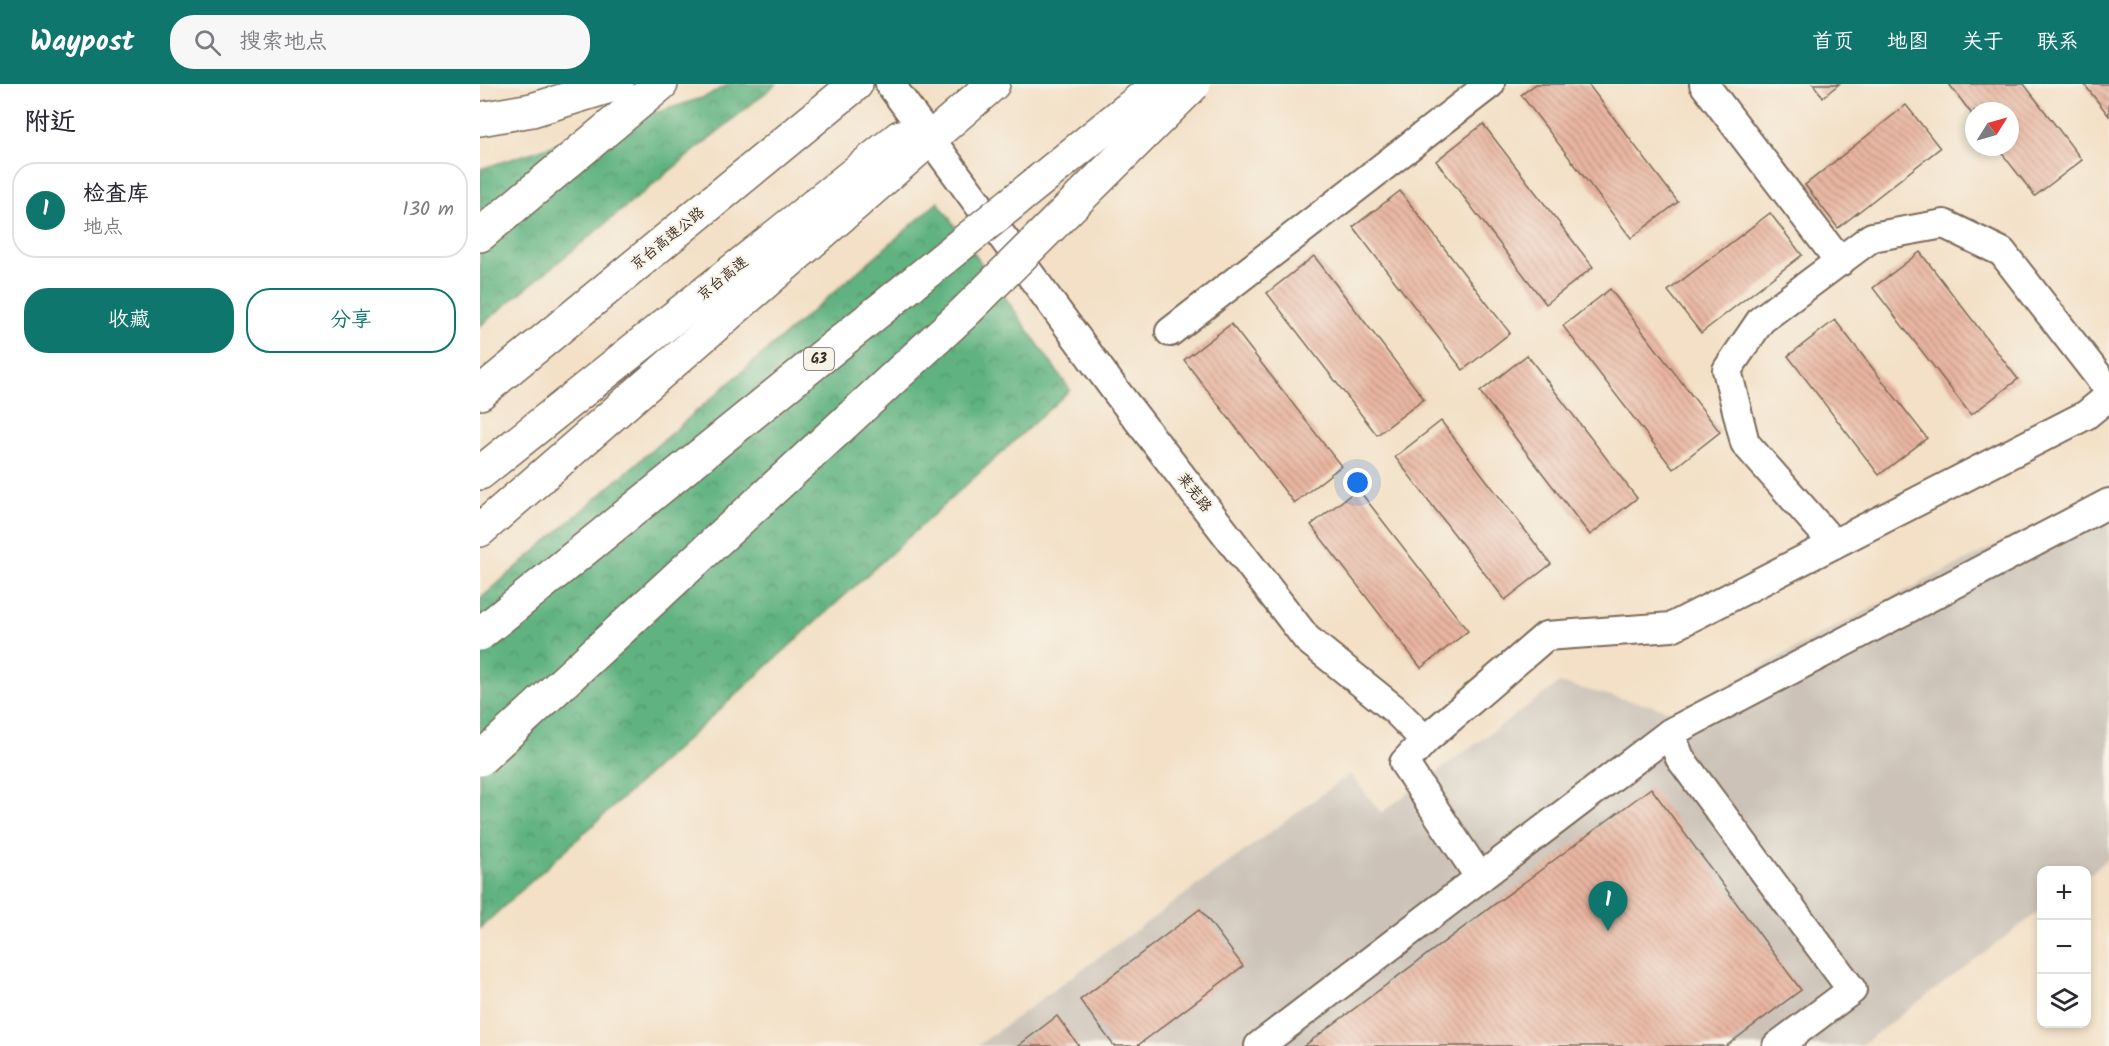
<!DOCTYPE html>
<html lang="zh">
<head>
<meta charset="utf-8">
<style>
  body { margin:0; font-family:Kalam,"LXGW WenKai TC",sans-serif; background:#f7f7f7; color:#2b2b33 }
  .controls { position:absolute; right:18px; bottom:18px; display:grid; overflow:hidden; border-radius:12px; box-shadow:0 3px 9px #0003 }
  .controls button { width:54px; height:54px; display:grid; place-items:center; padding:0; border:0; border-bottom:2px solid #e1e1e2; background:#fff; color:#2b2b33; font:30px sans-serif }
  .compass { position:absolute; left:1485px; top:18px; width:54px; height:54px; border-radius:50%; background:#fff; box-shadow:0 3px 9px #0003; rotate:53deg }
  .you { position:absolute; left:878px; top:399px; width:21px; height:21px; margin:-15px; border:4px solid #fff; border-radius:50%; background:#1a73e8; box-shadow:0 0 0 9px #1a73e833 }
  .badge { display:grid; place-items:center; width:39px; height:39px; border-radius:50%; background:#0f766e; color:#fff; font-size:20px; font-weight:700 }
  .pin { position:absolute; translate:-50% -50px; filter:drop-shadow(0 2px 3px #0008) }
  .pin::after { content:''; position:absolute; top:32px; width:21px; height:18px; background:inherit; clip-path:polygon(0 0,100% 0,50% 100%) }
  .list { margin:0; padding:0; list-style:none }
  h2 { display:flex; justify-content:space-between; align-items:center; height:78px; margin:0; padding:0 24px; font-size:26px }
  h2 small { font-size:20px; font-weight:400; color:#7c7c81 }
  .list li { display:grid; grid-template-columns:39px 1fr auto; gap:18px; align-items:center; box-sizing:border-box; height:96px; margin:0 12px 12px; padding:0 12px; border:2px solid #e1e1e2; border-radius:24px }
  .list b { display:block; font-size:22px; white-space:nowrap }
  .list p { margin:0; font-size:20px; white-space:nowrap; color:#7c7c81 }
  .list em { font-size:20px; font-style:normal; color:#7c7c81 }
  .actions { display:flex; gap:12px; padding:18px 24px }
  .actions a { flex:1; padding:14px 0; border:2px solid #0f766e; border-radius:24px; text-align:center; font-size:21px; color:#0f766e }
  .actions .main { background:#0f766e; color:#fff }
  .icon { flex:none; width:33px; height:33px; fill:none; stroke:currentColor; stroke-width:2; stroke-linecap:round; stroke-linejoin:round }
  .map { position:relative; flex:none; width:1629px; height:962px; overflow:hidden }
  header { display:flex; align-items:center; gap:36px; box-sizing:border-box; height:84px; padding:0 30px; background:#0f766e; color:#fff }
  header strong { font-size:28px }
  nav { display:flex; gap:33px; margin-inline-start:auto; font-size:21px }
  .search { width:420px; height:54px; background:#f7f7f7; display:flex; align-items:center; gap:15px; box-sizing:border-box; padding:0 21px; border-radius:24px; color:#7c7c81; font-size:22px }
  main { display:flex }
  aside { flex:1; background:#fff }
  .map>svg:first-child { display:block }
  .railway { fill:#ccc2b8 }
  .forest { fill:url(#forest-crowns); stroke:#4e6e4f; stroke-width:1.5 }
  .building { fill:url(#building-back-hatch) }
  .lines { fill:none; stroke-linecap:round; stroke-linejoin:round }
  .minor-casing { stroke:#7b6a59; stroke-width:32 }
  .highway-casing { stroke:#7b6a59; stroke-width:36 }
  .minor { stroke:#fff; stroke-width:28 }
  .highway { stroke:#fff; stroke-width:33 }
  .highway-bridge-casing { stroke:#7b6a59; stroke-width:36; stroke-linecap:butt }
  .highway-bridge { stroke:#fff; stroke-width:33 }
  .labels { text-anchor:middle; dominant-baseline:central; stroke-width:4.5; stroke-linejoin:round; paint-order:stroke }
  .shield { fill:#f7f3e8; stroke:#73665b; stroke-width:1.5 }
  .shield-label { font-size:14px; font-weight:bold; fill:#3b2a1e }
  .street-label { font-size:15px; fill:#3b2a1e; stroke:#f7f3e8 }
</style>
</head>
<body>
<header>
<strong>Waypost</strong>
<div class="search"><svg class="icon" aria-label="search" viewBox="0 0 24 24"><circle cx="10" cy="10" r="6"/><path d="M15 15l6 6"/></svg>搜索地点</div>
<nav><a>首页</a><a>地图</a><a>关于</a><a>联系</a></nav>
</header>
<main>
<aside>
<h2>附近<small></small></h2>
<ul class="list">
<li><span class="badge">1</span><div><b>检查库</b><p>地点</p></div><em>130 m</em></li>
</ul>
<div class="actions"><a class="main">收藏</a><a>分享</a></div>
</aside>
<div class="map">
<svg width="1629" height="962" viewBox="0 0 1629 962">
  <defs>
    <pattern id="forest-crowns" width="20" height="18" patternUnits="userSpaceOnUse" patternTransform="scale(1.5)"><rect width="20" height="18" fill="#61b380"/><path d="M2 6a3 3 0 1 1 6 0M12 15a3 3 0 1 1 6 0" fill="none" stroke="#519268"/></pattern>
    <pattern id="building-back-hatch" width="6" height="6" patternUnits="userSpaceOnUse" patternTransform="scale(1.5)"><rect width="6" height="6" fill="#e9b5a0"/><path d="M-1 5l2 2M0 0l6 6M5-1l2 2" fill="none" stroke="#be9382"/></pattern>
  </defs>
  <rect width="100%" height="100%" fill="#f7f3e8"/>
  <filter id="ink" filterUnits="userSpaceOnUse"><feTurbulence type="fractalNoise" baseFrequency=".0167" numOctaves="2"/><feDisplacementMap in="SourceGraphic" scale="12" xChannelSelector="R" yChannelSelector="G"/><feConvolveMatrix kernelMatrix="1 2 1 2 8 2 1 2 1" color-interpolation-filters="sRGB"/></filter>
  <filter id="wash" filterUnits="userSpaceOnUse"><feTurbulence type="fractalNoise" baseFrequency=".008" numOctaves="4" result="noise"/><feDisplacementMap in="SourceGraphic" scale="24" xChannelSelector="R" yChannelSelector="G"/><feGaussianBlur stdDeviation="1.35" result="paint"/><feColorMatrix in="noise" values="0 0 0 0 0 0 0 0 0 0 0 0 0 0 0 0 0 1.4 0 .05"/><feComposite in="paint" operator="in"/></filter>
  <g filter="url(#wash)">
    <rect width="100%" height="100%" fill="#f3e0c6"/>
    <path class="railway" d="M 1629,404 L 1629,774 L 1607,793 L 1606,786 L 1562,786 L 1561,826 L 1380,962 L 497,962 L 870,690 L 901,729 L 1079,599 L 1197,628 L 1370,535 Z"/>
    <g class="forest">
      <path d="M 249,0 L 296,0 L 0,242 L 0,85 L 225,13 Z"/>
      <path d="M 458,118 L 590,306 L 0,844 L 0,515 Z"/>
    </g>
    <g id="blocks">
      <g class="building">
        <path d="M 1056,0 L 1108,0 L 1198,118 L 1151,154 L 1041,11 Z"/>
        <path d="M 1333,0 L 1359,0 L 1343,13 Z"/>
        <path d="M 1469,0 L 1544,0 L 1602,76 L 1555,112 L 1517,63 L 1530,63 L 1530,27 L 1494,27 L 1494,33 Z"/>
        <path d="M 1604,0 L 1629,0 L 1629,32 Z"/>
        <path d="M 1426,21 L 1460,64 L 1358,144 L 1325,101 Z"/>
        <path d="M 1003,40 L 1113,183 L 1066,220 L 956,77 Z"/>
        <path d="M 920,107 L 1030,249 L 983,286 L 873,143 Z"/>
        <path d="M 1290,129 L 1322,171 L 1221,249 L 1188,207 Z"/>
        <path d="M 1440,168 L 1538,295 L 1491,331 L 1393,204 Z"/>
        <path d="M 834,172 L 944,315 L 897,351 L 787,209 Z"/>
        <path d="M 1130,205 L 1240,348 L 1193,385 L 1083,242 Z"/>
        <path d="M 1355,236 L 1447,354 L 1399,391 L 1308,272 Z"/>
        <path d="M 751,240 L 861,382 L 814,419 L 704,276 Z"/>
        <path d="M 1047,271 L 1157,414 L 1110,451 L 1000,308 Z"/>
        <path d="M 961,337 L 1071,480 L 1025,516 L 915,373 Z"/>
        <path d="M 878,405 L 988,547 L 941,584 L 831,441 Z"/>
        <path d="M 1171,704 L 1321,906 L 1246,962 L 824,962 Z"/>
        <path d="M 720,825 L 763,882 L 657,962 L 634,962 L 600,916 Z"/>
        <path d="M 577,932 L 599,962 L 538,962 Z"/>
      </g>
    </g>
  </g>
  <g filter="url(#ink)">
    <use href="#blocks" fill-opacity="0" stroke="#7b6a59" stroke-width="1.5"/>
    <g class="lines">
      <g class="minor-casing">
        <g id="minor">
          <path d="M 410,0 L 635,306 L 827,555 L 914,625 L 945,656 L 924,679 L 1000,794"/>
          <path d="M 1224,0 L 1360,178"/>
          <path d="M 690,248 L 1010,0"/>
          <path d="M 1354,460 L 1265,359 L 1247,286 L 1281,236 L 1392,153 L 1464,140 L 1522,168 L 1629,306"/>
          <path d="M 1190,649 L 1200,674 L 1372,906 L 1297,962"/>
          <path d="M 945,656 L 1066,552 L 1192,543 L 1606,331 L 1629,312"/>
          <path d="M 779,962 L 1190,649 L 1629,419"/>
        </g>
      </g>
      <g class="highway-casing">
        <g id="highway">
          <path d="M 0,35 L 52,26 L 137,0"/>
          <path d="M 0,151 L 181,0"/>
          <path d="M 0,309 L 376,0"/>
          <path d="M 0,389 L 420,53"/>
          <path d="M 0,446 L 513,0"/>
        </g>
      </g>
      <use href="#minor" class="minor"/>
      <use href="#highway" class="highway"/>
      <g class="highway-bridge-casing">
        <g id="highway-bridge">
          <path d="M 0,550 L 679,0"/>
          <path d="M 0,675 L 484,229 L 714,0"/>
        </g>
      </g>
      <use href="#highway-bridge" class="highway-bridge"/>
    </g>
  </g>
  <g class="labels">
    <rect class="shield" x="324" y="264" width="30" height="22" rx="4.5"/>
    <g class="shield-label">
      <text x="339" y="275">G3</text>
    </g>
    <g class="street-label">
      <text transform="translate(188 155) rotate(-39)">京台高速公路</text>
      <text transform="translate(243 195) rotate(-39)">京台高速</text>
      <text transform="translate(714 409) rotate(52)">莱芜路</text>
    </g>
  </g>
</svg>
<div class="controls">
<button>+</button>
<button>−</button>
<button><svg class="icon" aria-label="layers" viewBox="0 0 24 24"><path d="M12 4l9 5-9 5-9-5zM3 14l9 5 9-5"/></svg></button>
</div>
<svg class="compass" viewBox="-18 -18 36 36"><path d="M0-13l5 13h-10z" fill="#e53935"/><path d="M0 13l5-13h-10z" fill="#7c7c81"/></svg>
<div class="you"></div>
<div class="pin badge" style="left:1128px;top:847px">1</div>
</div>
</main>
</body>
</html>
